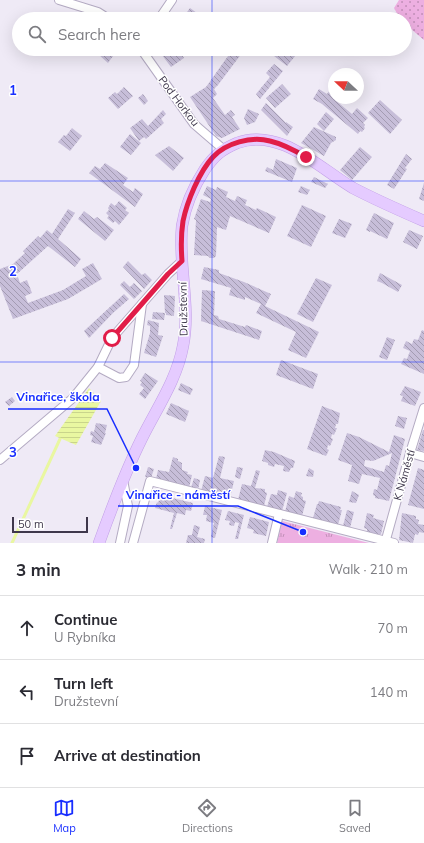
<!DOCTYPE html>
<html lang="en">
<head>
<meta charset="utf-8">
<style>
  body { margin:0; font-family:Mulish,sans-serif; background:#f2f2f3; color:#2b2b33 }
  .compass { position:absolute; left:328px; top:68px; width:36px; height:36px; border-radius:50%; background:#fff; box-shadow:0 4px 16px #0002; rotate:292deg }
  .scale { position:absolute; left:12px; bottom:10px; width:76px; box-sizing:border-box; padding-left:4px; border:2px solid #3e374b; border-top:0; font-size:11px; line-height:14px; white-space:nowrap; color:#3e374b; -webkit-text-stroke:3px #fff; paint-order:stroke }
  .stop { position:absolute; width:12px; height:12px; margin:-9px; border:3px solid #e11d48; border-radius:50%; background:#fff }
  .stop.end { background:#e11d48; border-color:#fff; box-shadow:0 1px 4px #0008 }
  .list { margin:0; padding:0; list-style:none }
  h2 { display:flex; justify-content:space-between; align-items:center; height:52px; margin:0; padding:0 16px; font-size:17px }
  h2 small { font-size:13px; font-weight:400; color:#7c7c81 }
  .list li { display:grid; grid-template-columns:26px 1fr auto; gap:12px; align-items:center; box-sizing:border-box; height:64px; padding:0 16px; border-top:1px solid #e1e1e2 }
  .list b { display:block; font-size:15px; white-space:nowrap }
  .list p { margin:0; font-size:13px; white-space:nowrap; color:#7c7c81 }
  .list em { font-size:13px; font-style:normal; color:#7c7c81 }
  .icon { flex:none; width:22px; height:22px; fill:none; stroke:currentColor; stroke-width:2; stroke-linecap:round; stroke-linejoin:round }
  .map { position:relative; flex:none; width:424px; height:543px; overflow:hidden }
  .search { position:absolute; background:#fff; box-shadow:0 4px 16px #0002; left:12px; right:12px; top:12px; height:44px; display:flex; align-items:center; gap:10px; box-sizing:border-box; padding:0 14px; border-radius:22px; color:#7c7c81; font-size:15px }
  .sheet { height:244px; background:#fff }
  nav { display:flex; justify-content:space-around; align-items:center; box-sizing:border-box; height:56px; border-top:1px solid #e1e1e2; background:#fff; font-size:11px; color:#7c7c81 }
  nav a { display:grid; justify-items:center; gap:2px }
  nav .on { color:#182eff }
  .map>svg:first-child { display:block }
  .grass { fill:url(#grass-dots) }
  .park { fill:url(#park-tufts) }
  .water { fill:url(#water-rules) }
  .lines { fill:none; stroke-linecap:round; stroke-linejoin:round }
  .stream { stroke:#e9f7a1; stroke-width:3 }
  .building { fill:url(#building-back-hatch); fill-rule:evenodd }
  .minor-casing { stroke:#b4abc3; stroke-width:10 }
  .secondary-casing { stroke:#c19ee6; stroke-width:12 }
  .minor { stroke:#fff; stroke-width:8 }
  .secondary { stroke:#e5cbff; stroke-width:11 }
  .route { stroke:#e11d48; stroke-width:5 }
  .grid { fill:none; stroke:#182eff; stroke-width:1; stroke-opacity:0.55 }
  .labels { text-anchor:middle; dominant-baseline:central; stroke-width:3; stroke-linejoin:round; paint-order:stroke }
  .street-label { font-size:11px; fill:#3e374b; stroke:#fff }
  .grid-label { font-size:13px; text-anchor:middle; font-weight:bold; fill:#182eff; stroke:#fff; stroke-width:3; stroke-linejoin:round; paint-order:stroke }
  .leader { fill:none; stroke:#182eff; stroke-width:1.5 }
  .callout-dot { fill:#182eff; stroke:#fff; stroke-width:1.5 }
  .callout-label { font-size:12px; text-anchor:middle; font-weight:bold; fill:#182eff; stroke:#fff; stroke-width:3; stroke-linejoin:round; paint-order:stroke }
</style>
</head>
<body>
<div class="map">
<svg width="424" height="543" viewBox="0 0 424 543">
  <defs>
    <pattern id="grass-dots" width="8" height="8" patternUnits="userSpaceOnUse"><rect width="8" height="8" fill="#edafe1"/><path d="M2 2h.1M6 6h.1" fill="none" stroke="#c18fb8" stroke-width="1.8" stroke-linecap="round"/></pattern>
    <pattern id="park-tufts" width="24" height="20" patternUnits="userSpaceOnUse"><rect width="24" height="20" fill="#edafe1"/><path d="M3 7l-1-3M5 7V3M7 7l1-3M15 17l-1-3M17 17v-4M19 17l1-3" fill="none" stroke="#c18fb8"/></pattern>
    <pattern id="water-rules" width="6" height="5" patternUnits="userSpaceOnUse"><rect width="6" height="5" fill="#e9f7a1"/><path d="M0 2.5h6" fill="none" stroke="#c9d48c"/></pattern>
    <pattern id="building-back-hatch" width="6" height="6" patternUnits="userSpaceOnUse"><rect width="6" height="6" fill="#c7bed9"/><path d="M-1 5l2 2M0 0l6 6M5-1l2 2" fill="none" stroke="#a39bb2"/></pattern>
  </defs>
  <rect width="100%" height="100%" fill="#efeaf6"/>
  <path class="grass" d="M 399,0 L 424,0 L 424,40 L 405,24 L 405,19 L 400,19 L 394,8 Z"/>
  <path class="park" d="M 282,521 L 369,543 L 277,543 Z"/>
  <path class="water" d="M 89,388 L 101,401 L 76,445 L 55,436 Z"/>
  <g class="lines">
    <path class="stream" d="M 12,543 L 60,439"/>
  </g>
  <g class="building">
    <path d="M 190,8 L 201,16 L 199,19 L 182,19 Z"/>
    <path d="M 48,49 L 54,49 L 49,56 L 45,53 Z"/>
    <path d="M 102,49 L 118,49 L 108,63 L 98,54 Z"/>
    <path d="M 169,49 L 183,49 L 186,52 L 182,55 L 184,58 L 171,67 L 162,55 Z"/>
    <path d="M 233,49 L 245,49 L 218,85 L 214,89 L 217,94 L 213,98 L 225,115 L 231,110 L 235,115 L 232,117 L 240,129 L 222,138 L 216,136 L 190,97 L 206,87 Z"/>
    <path d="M 265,49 L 298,49 L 300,50 L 287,66 Z"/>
    <path d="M 274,64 L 283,71 L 260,99 L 256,94 L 270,77 L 266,73 Z"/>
    <path d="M 282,84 L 291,94 L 275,108 L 266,98 Z"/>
    <path d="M 124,87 L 133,96 L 118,109 L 108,98 L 115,92 L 117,94 Z"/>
    <path d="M 319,89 L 327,94 L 331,89 L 334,91 L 334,98 L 337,98 L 335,100 L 352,114 L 357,108 L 368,118 L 363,123 L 365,125 L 364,127 L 365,128 L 362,132 L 360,131 L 358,134 L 322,104 L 313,99 Z"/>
    <path d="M 143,94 L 148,101 L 144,105 L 138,98 Z"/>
    <path d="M 380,100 L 402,120 L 390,134 L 368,113 Z"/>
    <path d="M 266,103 L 286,123 L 286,122 L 293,127 L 287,136 L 261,110 Z"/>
    <path d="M 248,109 L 259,114 L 255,122 L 247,125 L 244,118 Z"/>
    <path d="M 163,110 L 166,114 L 161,119 L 164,123 L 146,139 L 144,137 L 139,141 L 130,128 L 142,119 L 148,126 Z"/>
    <path d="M 326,112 L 334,119 L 324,131 L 317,124 Z"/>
    <path d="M 314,127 L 336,137 L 336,140 L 331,143 L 324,156 L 301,143 Z"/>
    <path d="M 72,128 L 82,136 L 70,151 L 58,142 L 64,135 L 66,136 Z"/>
    <path d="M 130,134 L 141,143 L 131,155 L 120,147 Z"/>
    <path d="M 169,146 L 184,158 L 173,171 L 155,155 Z"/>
    <path d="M 360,147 L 372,157 L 352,180 L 340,170 Z"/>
    <path d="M 406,154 L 412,159 L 405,168 L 407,169 L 394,189 L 387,185 Z"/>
    <path d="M 276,159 L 297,168 L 292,182 L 265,171 L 267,167 L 273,170 Z"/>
    <path d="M 105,163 L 128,178 L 123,185 L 133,192 L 135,188 L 143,194 L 135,207 L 89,173 L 95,166 L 100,169 Z"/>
    <path d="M 314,177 L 328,184 L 325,188 L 311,182 Z"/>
    <path d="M 424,183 L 424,201 L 419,199 Z"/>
    <path d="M 207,186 L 216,190 L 217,187 L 228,192 L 226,197 L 235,201 L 237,196 L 247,200 L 245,205 L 256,210 L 257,208 L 276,217 L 269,233 L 230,216 L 226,230 L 217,227 L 216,256 L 214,258 L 210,258 L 208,256 L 194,255 L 196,220 L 194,219 L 201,199 L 210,202 L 211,199 L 203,195 Z"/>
    <path d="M 301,186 L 310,190 L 307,195 L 298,192 Z"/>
    <path d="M 119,201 L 127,208 L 125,210 L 129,213 L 119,225 L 115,221 L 113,223 L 107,218 L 109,216 L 106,213 L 109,210 L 108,208 L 111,203 L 115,206 Z"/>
    <path d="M 302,205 L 326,216 L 311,247 L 287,236 Z"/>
    <path d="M 68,209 L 75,213 L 58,239 L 81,259 L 75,267 L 48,246 L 17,274 L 20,283 L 27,280 L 32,293 L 25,296 L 28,303 L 63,290 L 86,276 L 82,269 L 93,263 L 102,279 L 68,299 L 13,319 L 0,286 L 0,269 L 13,264 L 25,253 L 23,251 L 38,236 L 40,238 L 47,230 L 52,234 Z"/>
    <path d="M 84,211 L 94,219 L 97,217 L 114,230 L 105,241 L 78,219 Z"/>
    <path d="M 374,213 L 394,223 L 387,239 L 370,231 L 370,232 L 366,230 Z"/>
    <path d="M 339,219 L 352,224 L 345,238 L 332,233 Z"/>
    <path d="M 409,230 L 423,236 L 417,249 L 403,242 Z"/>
    <path d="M 128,261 L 142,275 L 145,273 L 152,280 L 144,289 L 123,267 Z"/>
    <path d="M 204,267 L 219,270 L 219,273 L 244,282 L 271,294 L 265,306 L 319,332 L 306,358 L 288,350 L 296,332 L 256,313 L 261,304 L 245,297 L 245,300 L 229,295 L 231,288 L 201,279 Z"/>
    <path d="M 380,273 L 402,285 L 398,292 L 382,283 L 377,281 Z"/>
    <path d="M 316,278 L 332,285 L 313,322 L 297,314 Z"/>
    <path d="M 124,281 L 130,287 L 134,283 L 142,291 L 134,299 L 120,285 Z"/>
    <path d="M 202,290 L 215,291 L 214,315 L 218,316 L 219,319 L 245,327 L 246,325 L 262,331 L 259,340 L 201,321 Z"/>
    <path d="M 124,294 L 129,299 L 113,313 L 89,338 L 84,331 Z"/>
    <path d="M 164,295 L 175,296 L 174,316 L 166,315 L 166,313 L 165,313 L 164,320 L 152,319 L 153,312 L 165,313 Z"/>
    <path d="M 148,320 L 159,323 L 158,335 L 163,336 L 156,357 L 144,353 L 150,333 L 150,326 L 147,325 Z"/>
    <path d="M 422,330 L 424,331 L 424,374 L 401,364 L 404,358 L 407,359 L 410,351 L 403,348 L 406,341 L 412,344 L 414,339 L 418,340 Z"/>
    <path d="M 387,337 L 395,340 L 387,360 L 379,357 Z"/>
    <path d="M 281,360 L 318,374 L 313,389 L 276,375 Z"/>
    <path d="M 145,373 L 158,381 L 145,399 L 139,394 L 144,388 L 140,385 L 142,382 L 140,381 Z"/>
    <path d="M 181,383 L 193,389 L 190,395 L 178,390 Z"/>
    <path d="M 405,386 L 421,392 L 415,406 L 401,401 L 403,396 L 400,395 Z"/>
    <path d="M 12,397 L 15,401 L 9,406 L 5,402 Z"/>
    <path d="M 171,403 L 189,411 L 185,422 L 166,414 Z"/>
    <path d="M 322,406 L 340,413 L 338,424 L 336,424 L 335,428 L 337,428 L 334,435 L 332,434 L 331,438 L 333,439 L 330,446 L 328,445 L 327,449 L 329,450 L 326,456 L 307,449 Z"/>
    <path d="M 398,416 L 407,418 L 404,429 L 395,426 Z"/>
    <path d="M 96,423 L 107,425 L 105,433 L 106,433 L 101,445 L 91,442 L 93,436 L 90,435 L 91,431 L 94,432 Z"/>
    <path d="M 423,430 L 424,430 L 424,451 L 417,450 Z"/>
    <path d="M 347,433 L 359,437 L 389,452 L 394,435 L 405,439 L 389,501 L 375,498 L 375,496 L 373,495 L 374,489 L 377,490 L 380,478 L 362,474 L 359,484 L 348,481 L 352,465 L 338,460 ZM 392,453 L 389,466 L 386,465 L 384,472 L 364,466 L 365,460 L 373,461 Z"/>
    <path d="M 265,450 L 274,452 L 295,461 L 293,468 L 291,468 L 289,472 L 283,471 L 284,466 L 275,464 L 274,467 L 268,465 L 268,463 L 262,461 Z"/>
    <path d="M 219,456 L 225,457 L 220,478 L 234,481 L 230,498 L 201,491 L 205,476 L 213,478 Z"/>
    <path d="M 173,457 L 178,459 L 178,461 L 182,463 L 182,470 L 188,472 L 187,474 L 192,475 L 189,488 L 156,479 L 158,470 L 169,472 Z"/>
    <path d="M 148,467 L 154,469 L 151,478 L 145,477 Z"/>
    <path d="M 237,467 L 243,468 L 240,479 L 235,477 Z"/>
    <path d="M 309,468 L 314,471 L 313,477 L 306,476 Z"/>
    <path d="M 418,468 L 424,470 L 424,509 L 408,505 Z"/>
    <path d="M 256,470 L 260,471 L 255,488 L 265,489 L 265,492 L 267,493 L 264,506 L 238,500 L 242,484 L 251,486 Z"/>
    <path d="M 194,478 L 200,480 L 198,490 L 191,488 Z"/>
    <path d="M 278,490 L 287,493 L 282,511 L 267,507 L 271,494 L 277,495 Z"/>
    <path d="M 296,491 L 302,493 L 301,496 L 303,497 L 303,500 L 306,501 L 302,516 L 285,512 L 289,496 L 294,498 Z"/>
    <path d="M 352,491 L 359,495 L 356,503 L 349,502 Z"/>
    <path d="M 160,495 L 193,503 L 191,511 L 186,510 L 185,515 L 177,513 L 172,529 L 170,529 L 174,513 L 155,508 L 157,502 L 158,503 Z"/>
    <path d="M 319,501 L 341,507 L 340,510 L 342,510 L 338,525 L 313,518 L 317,504 L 318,504 Z"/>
    <path d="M 205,506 L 222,510 L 215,538 L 211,537 L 214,523 L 206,521 L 207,515 L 203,515 Z"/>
    <path d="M 347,510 L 354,512 L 350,528 L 343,526 Z"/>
    <path d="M 228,511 L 244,515 L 238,539 L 235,539 L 239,523 L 235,522 L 234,526 L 229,525 L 230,521 L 225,520 Z"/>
    <path d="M 367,513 L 374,515 L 373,518 L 384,521 L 381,534 L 377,535 L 367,532 L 367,529 L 364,528 Z"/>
    <path d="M 402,513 L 416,516 L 416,519 L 419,520 L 418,524 L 424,525 L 424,533 L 419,532 L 418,535 L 415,534 L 413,543 L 399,540 Z"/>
    <path d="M 250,517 L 269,522 L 266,536 L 253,533 L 254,530 L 247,528 Z"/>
    <path d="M 194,525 L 200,527 L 197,537 L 205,539 L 204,543 L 186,543 L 188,535 L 192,535 Z"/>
  </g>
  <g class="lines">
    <g class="minor-casing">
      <g id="minor">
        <path d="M 59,0 L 98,12 L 109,19"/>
        <path d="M 159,19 L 172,0"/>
        <path d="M 141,49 L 194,124 L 223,149"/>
        <path d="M 98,367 L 119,378 L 126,377 L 134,365 L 142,304"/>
        <path d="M 410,453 L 424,457"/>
        <path d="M 0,460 L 73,398 L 98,367 L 112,338 L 168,274 L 182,261"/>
        <path d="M 120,543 L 128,506 L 123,480"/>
        <path d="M 133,543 L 150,481 L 394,543"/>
        <path d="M 272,543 L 279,514"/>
        <path d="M 385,543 L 410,453 L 424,408"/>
      </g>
    </g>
    <g class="secondary-casing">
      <path id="secondary" d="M 99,543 C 112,507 125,472 142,438 C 157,408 177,379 183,346 C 191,307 178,266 182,226 C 185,206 194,186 205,169 C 215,155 221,150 237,143 C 280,127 319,168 353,188 C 376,200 401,211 424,221"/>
    </g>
    <use href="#minor" class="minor"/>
    <use href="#secondary" class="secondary"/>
  </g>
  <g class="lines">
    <path class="route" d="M 112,338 L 168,274 L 182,261 C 181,248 181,234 183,221 C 187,202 199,172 213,157 C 226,143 251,136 270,141 C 283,144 294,150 306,157"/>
  </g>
  <path class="grid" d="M 212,0 L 212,19M 212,49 L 212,543M 0,181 L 424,181M 0,362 L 424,362"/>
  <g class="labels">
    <g class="street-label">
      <text transform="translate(179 101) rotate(53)">Pod Horkou</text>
      <text transform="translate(183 309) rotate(-91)">Družstevní</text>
      <text transform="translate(404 475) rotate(-74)">K Náměstí</text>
    </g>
  </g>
  <g class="grid-label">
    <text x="13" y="95">1</text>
    <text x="13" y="276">2</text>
    <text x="13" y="457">3</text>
  </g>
  <path class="leader" d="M136 468L107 409H8M303 532L238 506H118"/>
  <g class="callout-dot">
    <circle cx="136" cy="468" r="4"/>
    <circle cx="303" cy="532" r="4"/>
  </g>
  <g class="callout-label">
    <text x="58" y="401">Vinařice, škola</text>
    <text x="178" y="499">Vinařice - náměstí</text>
  </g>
</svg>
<svg class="compass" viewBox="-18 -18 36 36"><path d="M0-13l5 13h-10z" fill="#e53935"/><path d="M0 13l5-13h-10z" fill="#7c7c81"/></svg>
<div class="scale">50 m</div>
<div class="stop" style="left:112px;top:338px"></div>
<div class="stop end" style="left:306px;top:157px"></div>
<div class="search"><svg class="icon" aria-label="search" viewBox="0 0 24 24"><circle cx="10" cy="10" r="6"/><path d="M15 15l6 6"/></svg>Search here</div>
</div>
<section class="sheet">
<h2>3 min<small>Walk · 210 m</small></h2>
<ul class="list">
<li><svg class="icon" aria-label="ahead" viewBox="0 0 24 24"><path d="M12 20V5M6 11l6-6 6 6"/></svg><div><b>Continue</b><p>U Rybníka</p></div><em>70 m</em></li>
<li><svg class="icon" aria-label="left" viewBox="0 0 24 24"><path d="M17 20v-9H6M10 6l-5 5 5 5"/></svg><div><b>Turn left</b><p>Družstevní</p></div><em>140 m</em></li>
<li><svg class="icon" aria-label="arrive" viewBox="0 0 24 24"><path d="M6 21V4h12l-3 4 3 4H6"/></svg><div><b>Arrive at destination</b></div></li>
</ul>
</section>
<nav>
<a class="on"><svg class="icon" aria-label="map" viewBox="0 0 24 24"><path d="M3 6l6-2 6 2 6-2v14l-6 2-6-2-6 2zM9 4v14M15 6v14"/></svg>Map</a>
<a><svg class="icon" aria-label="directions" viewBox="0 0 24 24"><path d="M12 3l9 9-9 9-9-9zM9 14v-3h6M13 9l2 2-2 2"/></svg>Directions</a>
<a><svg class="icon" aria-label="saved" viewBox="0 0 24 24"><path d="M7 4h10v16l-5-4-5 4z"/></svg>Saved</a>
</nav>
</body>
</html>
